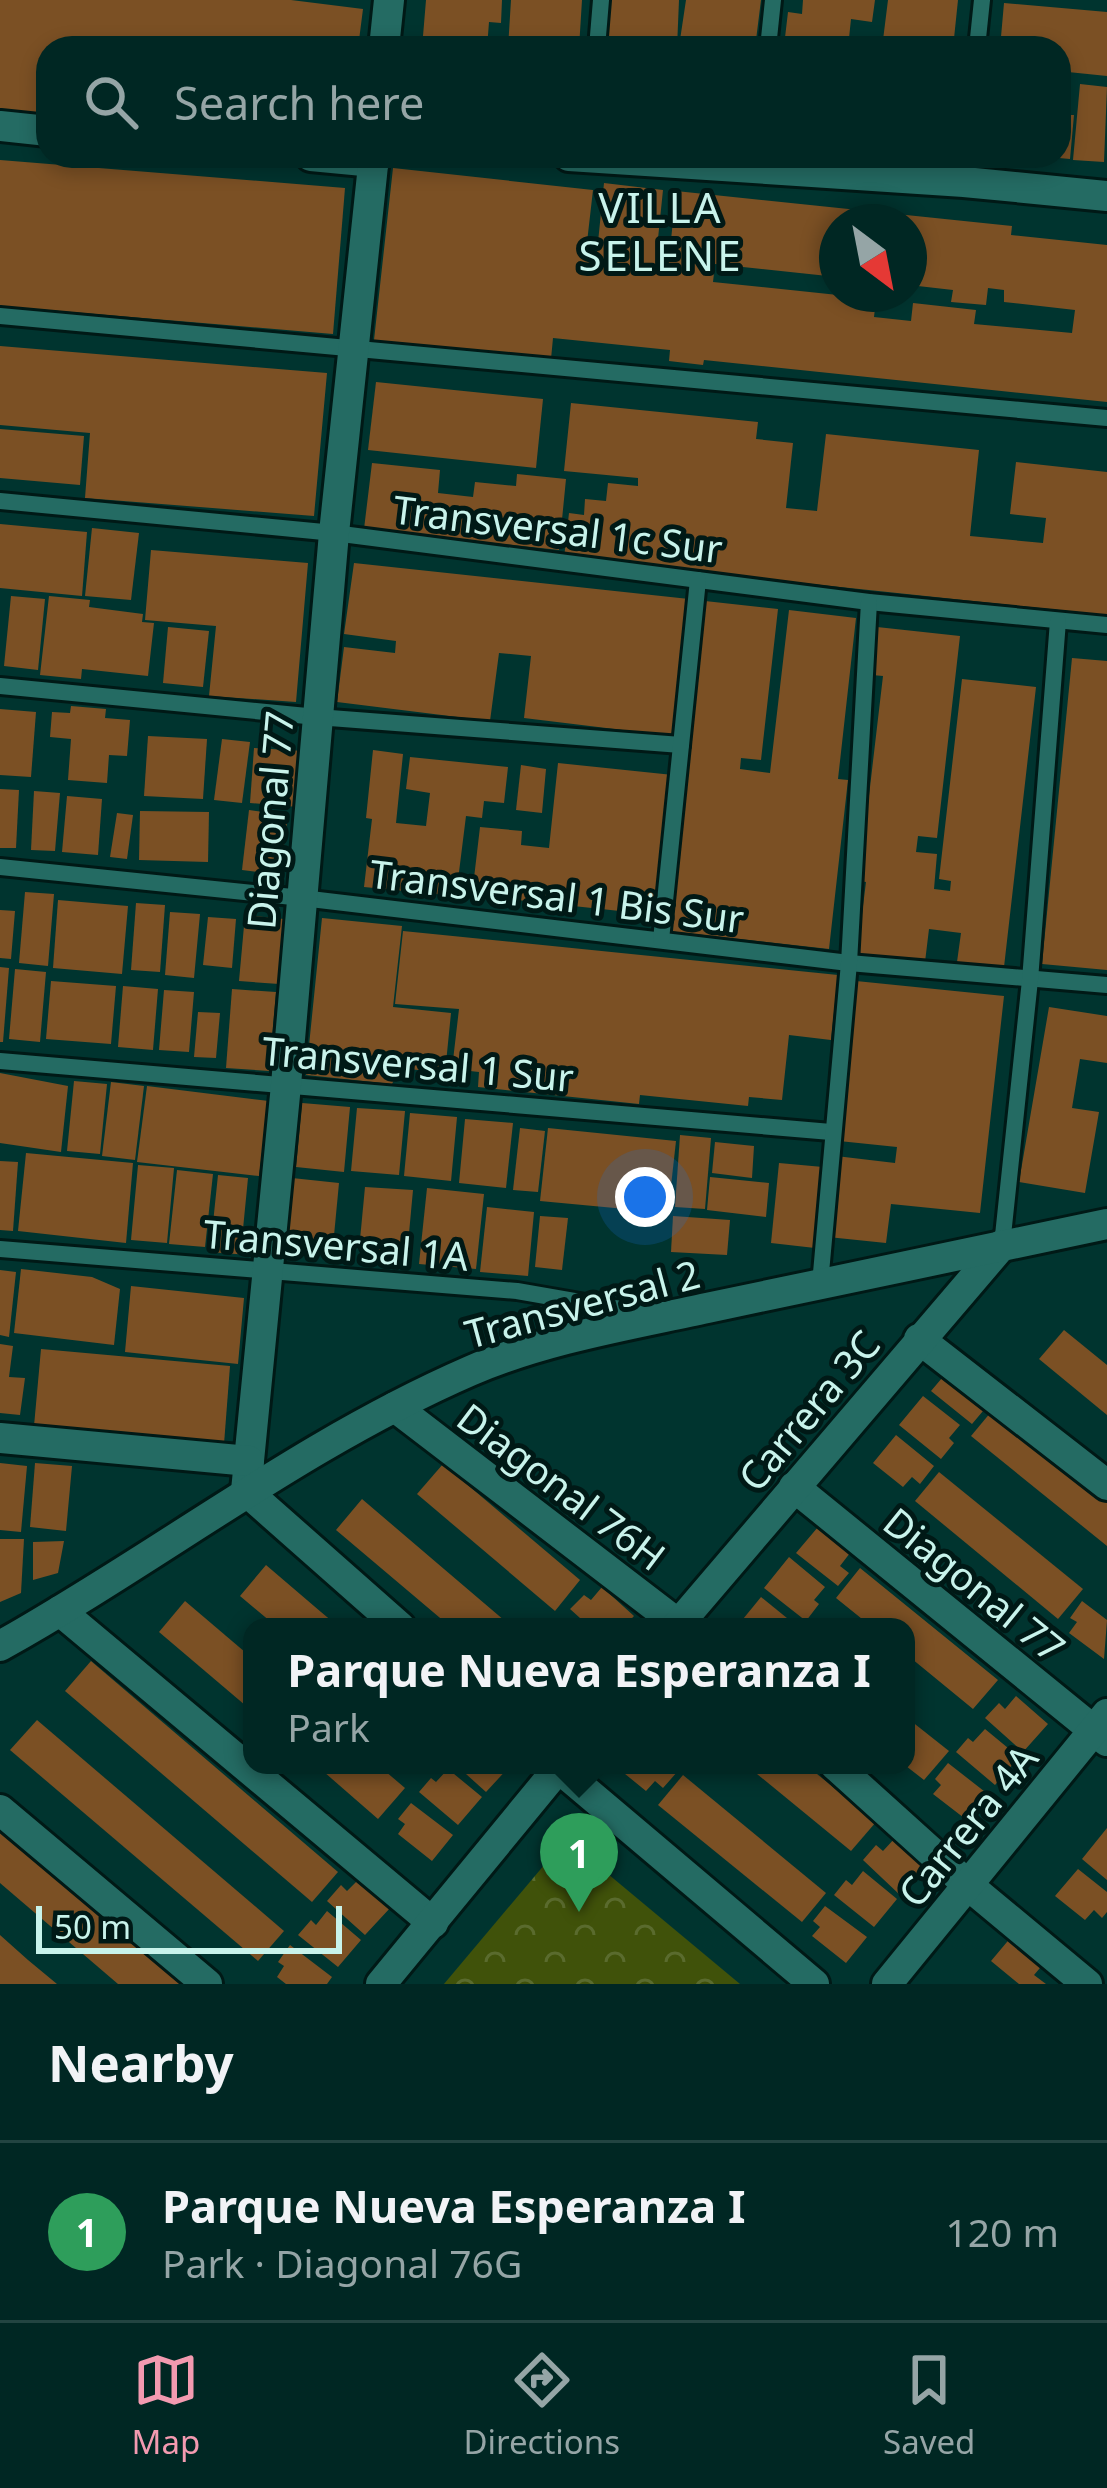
<!DOCTYPE html>
<html lang="en">
<head>
<meta charset="utf-8">
<style>
  body { margin:0; font-family:"Noto Sans",sans-serif; background:#0a2f2b; color:#f1f3f6 }
  .compass { position:absolute; left:819px; top:204px; width:108px; height:108px; border-radius:50%; background:#002723; box-shadow:0 6px 18px #0003; rotate:148deg }
  .scale { position:absolute; left:36px; bottom:30px; width:306px; box-sizing:border-box; padding-left:12px; border:6px solid #c8f3eb; border-top:0; font-size:33px; line-height:42px; white-space:nowrap; color:#c8f3eb; -webkit-text-stroke:9px #001916; paint-order:stroke }
  .you { position:absolute; left:645px; top:1197px; width:42px; height:42px; margin:-30px; border:9px solid #fff; border-radius:50%; background:#1a73e8; box-shadow:0 0 0 18px #1a73e833 }
  .badge { display:grid; place-items:center; width:78px; height:78px; border-radius:50%; background:#f29ab0; color:#fff; font-size:39px; font-weight:700 }
  .pin { position:absolute; translate:-50% -99px; filter:drop-shadow(0 3px 6px #0008) }
  .pin::after { content:''; position:absolute; top:63px; width:42px; height:36px; background:inherit; clip-path:polygon(0 0,100% 0,50% 100%) }
  .popup { position:absolute; left:243px; top:1618px; width:672px; height:156px; box-sizing:border-box; display:grid; place-content:center; border-radius:24px; background:#002723; filter:drop-shadow(0 3px 9px #0005); font-size:39px; white-space:nowrap; color:#95a5a6 }
  .popup b { font-size:45px; color:#f1f3f6 }
  .popup::after { content:''; position:absolute; left:50%; top:100%; margin-left:-24px; border:24px solid transparent; border-top-color:#002723 }
  .list { margin:0; padding:0; list-style:none }
  h2 { display:flex; justify-content:space-between; align-items:center; height:156px; margin:0; padding:0 48px; font-size:51px }
  h2 small { font-size:39px; font-weight:400; color:#95a5a6 }
  .list li { display:grid; grid-template-columns:78px 1fr auto; gap:36px; align-items:center; box-sizing:border-box; height:180px; padding:0 48px; border-top:3px solid #224441 }
  .list b { display:block; font-size:45px; white-space:nowrap }
  .list p { margin:0; font-size:39px; white-space:nowrap; color:#95a5a6 }
  .list em { font-size:39px; font-style:normal; color:#95a5a6 }
  .icon { flex:none; width:66px; height:66px; fill:none; stroke:currentColor; stroke-width:2; stroke-linecap:round; stroke-linejoin:round }
  .map { position:relative; flex:none; width:1107px; height:1984px; overflow:hidden }
  .search { position:absolute; background:#002723; box-shadow:0 6px 18px #0003; left:36px; right:36px; top:36px; height:132px; display:flex; align-items:center; gap:30px; box-sizing:border-box; padding:0 42px; border-radius:36px; color:#95a5a6; font-size:45px }
  .sheet { height:336px; background:#002723 }
  nav { display:flex; justify-content:space-around; align-items:center; box-sizing:border-box; height:168px; border-top:3px solid #224441; background:#002723; font-size:33px; color:#95a5a6 }
  nav a { display:grid; justify-items:center; gap:6px }
  nav .on { color:#f29ab0 }
  .map>svg:first-child { display:block }
  .park { fill:url(#park-crowns) }
  .building { fill:#7b5024; fill-rule:evenodd }
  .lines { fill:none; stroke-linecap:round; stroke-linejoin:round }
  .lane-casing { stroke:#001916; stroke-width:22 }
  .street-casing { stroke:#001916; stroke-width:36 }
  .secondary-casing { stroke:#001916; stroke-width:36 }
  .lane { stroke:#246b63; stroke-width:16 }
  .street { stroke:#246b63; stroke-width:30 }
  .secondary { stroke:#246b63; stroke-width:30 }
  .labels { text-anchor:middle; dominant-baseline:central; stroke-width:10; stroke-linejoin:round; paint-order:stroke }
  .street-label { font-size:39px; fill:#c8f3eb; stroke:#001916 }
  .neighbourhood-label { font-size:42px; letter-spacing:3px; fill:#c8f3eb; stroke:#001916 }
</style>
</head>
<body>
<div class="map">
<svg width="1107" height="1984" viewBox="0 0 1107 1984">
  <defs>
    <pattern id="park-crowns" width="20" height="18" patternUnits="userSpaceOnUse" patternTransform="scale(3)"><rect width="20" height="18" fill="#40520a"/><path d="M2 6a3 3 0 1 1 6 0M12 15a3 3 0 1 1 6 0" fill="none" stroke="#5a6b2e"/></pattern>
  </defs>
  <rect width="100%" height="100%" fill="#00342f"/>
  <path class="park" d="M 566,1839 L 740,1984 L 444,1984 Z"/>
  <g class="building">
    <path d="M 0,0 L 291,0 L 363,9 L 358,48 L 48,48 L 48,115 L 8,110 L 7,116 L 0,115 Z"/>
    <path d="M 426,0 L 502,0 L 501,23 L 489,22 L 487,48 L 422,48 Z"/>
    <path d="M 511,0 L 582,0 L 579,48 L 508,48 Z"/>
    <path d="M 604,0 L 679,0 L 677,48 L 602,48 Z"/>
    <path d="M 686,0 L 761,0 L 755,48 L 687,48 L 688,41 L 680,40 Z"/>
    <path d="M 803,0 L 875,0 L 872,22 L 851,19 L 848,48 L 784,46 L 788,12 L 802,14 Z"/>
    <path d="M 888,0 L 958,0 L 953,48 L 882,48 Z"/>
    <path d="M 1004,3 L 1107,12 L 1107,76 L 1068,72 L 1064,115 L 1074,115 L 1070,159 L 1059,158 L 1059,48 L 1000,48 Z"/>
    <path d="M 1080,84 L 1107,87 L 1104,162 L 1073,160 Z"/>
    <path d="M 870,156 L 940,156 L 938,173 L 869,165 Z"/>
    <path d="M 0,160 L 345,188 L 333,334 L 0,306 Z"/>
    <path d="M 393,168 L 593,190 L 586,251 L 597,252 L 604,183 L 663,190 L 656,258 L 669,260 L 676,191 L 1012,226 L 1011,235 L 1107,245 L 1107,402 L 704,360 L 703,365 L 669,361 L 670,350 L 553,338 L 551,359 L 374,340 ZM 837,222 L 909,222 L 909,285 L 953,290 L 951,302 L 986,305 L 988,288 L 1004,290 L 1004,302 L 1075,310 L 1072,333 L 974,324 L 976,310 L 913,303 L 911,321 L 874,317 L 876,299 L 713,282 L 715,264 L 837,277 Z"/>
    <path d="M 0,346 L 327,373 L 314,516 L 85,498 L 90,433 L 0,425 Z"/>
    <path d="M 376,382 L 543,399 L 536,468 L 368,450 Z"/>
    <path d="M 571,403 L 758,422 L 756,439 L 793,443 L 786,508 L 817,511 L 826,434 L 979,450 L 970,536 L 1043,543 L 1046,518 L 1010,514 L 1016,462 L 1107,472 L 1107,615 L 564,558 L 569,513 L 584,515 L 585,499 L 606,501 L 608,483 L 638,486 L 638,478 L 564,471 Z"/>
    <path d="M 0,429 L 84,436 L 80,485 L 0,478 Z"/>
    <path d="M 372,463 L 440,470 L 438,493 L 473,497 L 475,482 L 516,486 L 517,474 L 566,479 L 559,550 L 364,529 Z"/>
    <path d="M 0,524 L 87,532 L 82,596 L 0,588 Z"/>
    <path d="M 92,528 L 139,533 L 131,600 L 85,596 Z"/>
    <path d="M 151,550 L 308,563 L 296,702 L 209,696 L 216,626 L 145,620 Z"/>
    <path d="M 354,563 L 689,599 L 672,736 L 524,718 L 531,656 L 499,653 L 490,721 L 337,702 L 344,647 L 395,653 L 396,641 L 344,634 Z"/>
    <path d="M 11,596 L 45,599 L 38,670 L 4,666 Z"/>
    <path d="M 49,596 L 90,600 L 89,607 L 143,614 L 142,622 L 154,623 L 148,676 L 82,669 L 81,679 L 40,675 Z"/>
    <path d="M 705,601 L 778,609 L 761,760 L 741,758 L 740,769 L 770,773 L 789,610 L 856,618 L 838,779 L 848,780 L 829,949 L 668,931 Z"/>
    <path d="M 168,627 L 209,631 L 203,687 L 163,683 Z"/>
    <path d="M 877,627 L 960,636 L 937,838 L 918,836 L 916,852 L 937,854 L 934,889 L 950,891 L 951,881 L 939,879 L 962,679 L 1036,687 L 1004,967 L 957,962 L 961,933 L 929,929 L 925,962 L 857,954 L 866,882 L 859,881 L 883,676 L 872,675 Z"/>
    <path d="M 1072,658 L 1107,661 L 1107,970 L 1042,964 Z"/>
    <path d="M 71,706 L 106,709 L 105,718 L 130,720 L 127,756 L 109,755 L 107,783 L 68,780 L 71,739 L 50,737 L 52,712 L 70,713 Z"/>
    <path d="M 0,709 L 36,712 L 31,777 L 0,775 Z"/>
    <path d="M 148,736 L 207,739 L 203,799 L 144,796 Z"/>
    <path d="M 222,739 L 250,742 L 242,803 L 214,800 Z"/>
    <path d="M 254,748 L 304,751 L 298,807 L 250,803 Z"/>
    <path d="M 373,750 L 403,754 L 396,823 L 426,826 L 430,793 L 406,789 L 410,757 L 508,767 L 504,803 L 484,801 L 482,818 L 466,816 L 456,896 L 364,887 L 372,819 L 366,818 Z"/>
    <path d="M 558,763 L 673,775 L 657,915 L 472,895 L 480,827 L 522,831 L 521,845 L 549,848 Z"/>
    <path d="M 521,765 L 546,769 L 542,813 L 516,810 Z"/>
    <path d="M 0,789 L 19,790 L 16,848 L 0,848 Z"/>
    <path d="M 34,791 L 60,793 L 55,851 L 31,850 Z"/>
    <path d="M 67,796 L 102,799 L 98,855 L 62,852 Z"/>
    <path d="M 249,810 L 288,815 L 280,875 L 242,870 Z"/>
    <path d="M 140,811 L 209,812 L 208,862 L 139,860 Z"/>
    <path d="M 117,813 L 133,815 L 127,859 L 110,857 Z"/>
    <path d="M 25,892 L 54,894 L 48,966 L 19,963 Z"/>
    <path d="M 58,900 L 128,906 L 122,974 L 53,968 Z"/>
    <path d="M 136,903 L 165,905 L 160,972 L 131,970 Z"/>
    <path d="M 0,910 L 15,911 L 11,959 L 0,958 Z"/>
    <path d="M 170,912 L 200,914 L 194,978 L 165,975 Z"/>
    <path d="M 245,915 L 284,919 L 279,984 L 239,981 Z"/>
    <path d="M 208,917 L 236,919 L 232,968 L 203,965 Z"/>
    <path d="M 322,918 L 402,926 L 393,1007 L 451,1013 L 445,1073 L 400,1068 L 392,1084 L 306,1075 Z"/>
    <path d="M 403,931 L 838,975 L 831,1040 L 789,1035 L 782,1100 L 749,1097 L 748,1106 L 640,1095 L 639,1104 L 478,1087 L 479,1072 L 452,1069 L 459,1009 L 395,1004 Z"/>
    <path d="M 0,967 L 9,968 L 3,1042 L 0,1042 Z"/>
    <path d="M 15,969 L 46,972 L 40,1042 L 9,1039 Z"/>
    <path d="M 51,981 L 116,986 L 111,1044 L 46,1039 Z"/>
    <path d="M 856,981 L 1004,996 L 980,1213 L 891,1204 L 886,1243 L 828,1237 L 836,1156 L 895,1163 L 897,1147 L 839,1141 Z"/>
    <path d="M 123,986 L 158,989 L 153,1050 L 118,1047 Z"/>
    <path d="M 232,989 L 276,992 L 269,1071 L 226,1068 Z"/>
    <path d="M 164,990 L 194,992 L 189,1052 L 159,1050 Z"/>
    <path d="M 1049,1007 L 1107,1016 L 1107,1063 L 1080,1059 L 1072,1108 L 1099,1112 L 1085,1193 L 1019,1182 Z"/>
    <path d="M 198,1012 L 220,1013 L 216,1058 L 194,1057 Z"/>
    <path d="M 0,1073 L 68,1086 L 61,1152 L 0,1143 Z"/>
    <path d="M 74,1081 L 107,1084 L 100,1154 L 67,1151 Z"/>
    <path d="M 111,1082 L 144,1086 L 135,1160 L 102,1156 Z"/>
    <path d="M 147,1086 L 269,1101 L 259,1176 L 137,1162 Z"/>
    <path d="M 302,1103 L 350,1107 L 344,1172 L 296,1167 Z"/>
    <path d="M 357,1108 L 405,1111 L 399,1175 L 351,1171 Z"/>
    <path d="M 410,1113 L 457,1117 L 451,1181 L 404,1176 Z"/>
    <path d="M 465,1119 L 513,1123 L 506,1188 L 459,1183 Z"/>
    <path d="M 520,1128 L 545,1131 L 538,1192 L 513,1190 Z"/>
    <path d="M 548,1128 L 676,1141 L 668,1213 L 540,1201 Z"/>
    <path d="M 680,1135 L 711,1138 L 705,1209 L 675,1207 Z"/>
    <path d="M 715,1142 L 754,1146 L 752,1178 L 712,1173 Z"/>
    <path d="M 26,1153 L 133,1163 L 126,1243 L 18,1231 Z"/>
    <path d="M 0,1161 L 18,1162 L 13,1231 L 0,1230 Z"/>
    <path d="M 779,1163 L 823,1167 L 815,1248 L 771,1243 Z"/>
    <path d="M 138,1165 L 174,1168 L 167,1243 L 131,1240 Z"/>
    <path d="M 177,1170 L 213,1174 L 205,1247 L 169,1244 Z"/>
    <path d="M 218,1175 L 248,1178 L 243,1229 L 253,1230 L 249,1255 L 210,1252 Z"/>
    <path d="M 710,1177 L 769,1183 L 766,1217 L 707,1210 Z"/>
    <path d="M 292,1178 L 339,1183 L 333,1246 L 285,1242 Z"/>
    <path d="M 365,1187 L 413,1190 L 407,1255 L 359,1250 Z"/>
    <path d="M 427,1188 L 484,1194 L 476,1269 L 419,1264 Z"/>
    <path d="M 487,1207 L 534,1212 L 528,1276 L 480,1272 Z"/>
    <path d="M 540,1216 L 568,1218 L 562,1270 L 535,1267 Z"/>
    <path d="M 673,1216 L 730,1220 L 727,1255 L 671,1252 Z"/>
    <path d="M 21,1269 L 92,1277 L 120,1289 L 114,1345 L 14,1333 Z"/>
    <path d="M 0,1270 L 16,1272 L 9,1337 L 0,1335 Z"/>
    <path d="M 131,1286 L 244,1298 L 238,1364 L 125,1352 Z"/>
    <path d="M 1064,1330 L 1107,1365 L 1107,1415 L 1039,1359 Z"/>
    <path d="M 0,1344 L 13,1346 L 9,1377 L 25,1378 L 20,1415 L 0,1413 Z"/>
    <path d="M 41,1349 L 230,1366 L 224,1444 L 34,1426 Z"/>
    <path d="M 953,1365 L 985,1392 L 975,1404 L 983,1411 L 972,1424 L 931,1391 Z"/>
    <path d="M 923,1396 L 960,1425 L 949,1438 L 954,1443 L 941,1459 L 899,1425 Z"/>
    <path d="M 996,1406 L 1107,1497 L 1107,1546 L 971,1436 Z"/>
    <path d="M 896,1435 L 934,1466 L 920,1484 L 912,1477 L 903,1487 L 873,1463 Z"/>
    <path d="M 0,1463 L 27,1466 L 21,1532 L 0,1530 Z"/>
    <path d="M 35,1463 L 72,1466 L 66,1531 L 30,1527 Z"/>
    <path d="M 443,1464 L 580,1580 L 555,1611 L 417,1494 Z"/>
    <path d="M 939,1472 L 1083,1589 L 1058,1619 L 915,1501 Z"/>
    <path d="M 362,1499 L 444,1569 L 512,1627 L 450,1627 L 446,1623 L 336,1530 Z"/>
    <path d="M 818,1527 L 850,1553 L 840,1566 L 849,1573 L 838,1586 L 796,1553 Z"/>
    <path d="M 0,1539 L 24,1539 L 21,1593 L 0,1602 Z"/>
    <path d="M 64,1541 L 58,1573 L 33,1580 L 33,1542 Z"/>
    <path d="M 789,1557 L 825,1587 L 814,1600 L 819,1604 L 806,1621 L 764,1588 Z"/>
    <path d="M 266,1565 L 321,1612 L 339,1627 L 277,1627 L 240,1596 Z"/>
    <path d="M 860,1568 L 998,1680 L 973,1709 L 906,1654 L 906,1627 L 872,1627 L 836,1598 Z"/>
    <path d="M 602,1587 L 634,1616 L 624,1627 L 590,1627 L 570,1609 L 584,1595 L 591,1600 Z"/>
    <path d="M 761,1597 L 798,1627 L 742,1627 L 739,1624 Z"/>
    <path d="M 185,1601 L 252,1658 L 252,1711 L 159,1632 Z"/>
    <path d="M 1082,1601 L 1107,1620 L 1104,1659 L 1069,1633 L 1077,1622 L 1070,1618 Z"/>
    <path d="M 91,1661 L 338,1872 L 312,1902 L 65,1691 Z"/>
    <path d="M 1016,1696 L 1048,1724 L 1023,1752 L 985,1718 L 999,1703 L 1005,1709 Z"/>
    <path d="M 906,1717 L 949,1751 L 924,1780 L 906,1766 Z"/>
    <path d="M 37,1720 L 284,1931 L 258,1961 L 10,1750 Z"/>
    <path d="M 985,1729 L 1019,1757 L 995,1785 L 956,1752 L 968,1738 L 973,1742 Z"/>
    <path d="M 948,1763 L 989,1795 L 968,1821 L 933,1794 L 941,1785 L 935,1779 Z"/>
    <path d="M 316,1765 L 378,1765 L 405,1788 L 378,1819 Z"/>
    <path d="M 456,1765 L 511,1765 L 486,1792 Z"/>
    <path d="M 614,1765 L 671,1765 L 678,1771 L 663,1788 L 655,1781 L 646,1791 Z"/>
    <path d="M 746,1765 L 806,1765 L 876,1822 L 851,1851 Z"/>
    <path d="M 448,1769 L 482,1797 L 458,1825 L 419,1792 L 431,1778 L 436,1782 Z"/>
    <path d="M 683,1775 L 826,1893 L 802,1922 L 658,1805 Z"/>
    <path d="M 411,1803 L 453,1835 L 432,1861 L 398,1834 L 405,1824 L 398,1819 Z"/>
    <path d="M 1107,1828 L 1107,1880 L 1082,1859 Z"/>
    <path d="M 0,1831 L 83,1901 L 180,1984 L 118,1984 L 0,1883 Z"/>
    <path d="M 895,1838 L 926,1867 L 900,1895 L 863,1860 L 876,1845 L 883,1851 Z"/>
    <path d="M 1078,1869 L 1107,1892 L 1107,1912 L 1102,1918 L 1094,1910 L 1085,1920 L 1055,1896 Z"/>
    <path d="M 863,1871 L 897,1899 L 874,1927 L 834,1895 L 846,1880 L 852,1885 Z"/>
    <path d="M 360,1878 L 391,1907 L 365,1935 L 327,1901 L 341,1885 L 347,1891 Z"/>
    <path d="M 825,1906 L 867,1937 L 846,1963 L 812,1936 L 820,1927 L 813,1921 Z"/>
    <path d="M 327,1911 L 361,1940 L 338,1967 L 298,1935 L 311,1920 L 316,1925 Z"/>
    <path d="M 0,1935 L 28,1960 L 57,1984 L 0,1984 Z"/>
    <path d="M 1012,1936 L 1045,1962 L 1034,1975 L 1046,1984 L 1019,1984 L 991,1961 Z"/>
    <path d="M 290,1945 L 332,1977 L 327,1984 L 286,1984 L 277,1977 L 284,1966 L 278,1962 Z"/>
  </g>
  <g class="lines">
    <g class="lane-casing">
      <g id="lane">
        <path d="M 597,48 L 601,0"/>
        <path d="M 768,48 L 773,0"/>
        <path d="M 977,48 L 982,0"/>
        <path d="M 0,316 L 1107,418"/>
        <path d="M 0,501 L 334,533 L 869,602 L 1107,625"/>
        <path d="M 0,686 L 317,717 L 681,745"/>
        <path d="M 0,867 L 302,898 L 849,963 L 1107,985"/>
        <path d="M 661,940 L 698,580"/>
        <path d="M 0,1061 L 831,1132"/>
        <path d="M 1002,1245 L 1030,980 L 1058,621"/>
        <path d="M 0,1249 L 517,1291 L 643,1313"/>
        <path d="M 820,1284 L 849,963 L 869,602"/>
      </g>
    </g>
    <g class="street-casing">
      <g id="street">
        <path d="M 384,48 L 389,0"/>
        <path d="M 0,126 L 48,131"/>
        <path d="M 311,156 L 374,162"/>
        <path d="M 374,156 L 334,533 L 286,1085 L 246,1491 L 400,1627"/>
        <path d="M 569,156 L 964,182 L 1107,196"/>
        <path d="M 919,1339 L 1107,1485"/>
        <path d="M 395,1407 L 682,1627"/>
        <path d="M 0,1438 L 249,1461"/>
        <path d="M 794,1487 L 1107,1741"/>
        <path d="M 60,1611 L 433,1923"/>
        <path d="M 676,1627 L 1002,1245"/>
        <path d="M 555,1765 L 814,1984"/>
        <path d="M 835,1765 L 969,1886 L 1087,1984"/>
        <path d="M 0,1810 L 207,1984"/>
        <path d="M 381,1984 L 561,1765"/>
        <path d="M 887,1984 L 1107,1714"/>
      </g>
    </g>
    <g class="secondary-casing">
      <path id="secondary" d="M 0,1646 C 159,1557 302,1444 470,1371 C 544,1339 629,1325 707,1308 C 840,1279 974,1253 1107,1224"/>
    </g>
    <use href="#lane" class="lane"/>
    <use href="#street" class="street"/>
    <use href="#secondary" class="secondary"/>
  </g>
  <g class="labels">
    <g class="street-label">
      <text transform="translate(558 528) rotate(7)">Transversal 1c Sur</text>
      <text transform="translate(269 820) rotate(-85)">Diagonal 77</text>
      <text transform="translate(557 895) rotate(7)">Transversal 1 Bis Sur</text>
      <text transform="translate(418 1063) rotate(5)">Transversal 1 Sur</text>
      <text transform="translate(336 1244) rotate(5)">Transversal 1A</text>
      <text transform="translate(582 1303) rotate(-15)">Transversal 2</text>
      <text transform="translate(808 1410) rotate(-50)">Carrera 3C</text>
      <text transform="translate(562 1486) rotate(37)">Diagonal 76H</text>
      <text transform="translate(975 1584) rotate(39)">Diagonal 77</text>
      <text transform="translate(967 1825) rotate(-51)">Carrera 4A</text>
    </g>
    <g class="neighbourhood-label">
      <text x="661" y="206">VILLA<tspan x="661" dy="48">SELENE</tspan></text>
    </g>
  </g>
</svg>
<svg class="compass" viewBox="-18 -18 36 36"><path d="M0-13l5 13h-10z" fill="#e53935"/><path d="M0 13l5-13h-10z" fill="#95a5a6"/></svg>
<div class="scale">50 m</div>
<div class="you"></div>
<div class="pin badge" style="left:579px;top:1912px;background:#2e9e5b">1</div>
<div class="popup"><b>Parque Nueva Esperanza I</b>Park</div>
<div class="search"><svg class="icon" aria-label="search" viewBox="0 0 24 24"><circle cx="10" cy="10" r="6"/><path d="M15 15l6 6"/></svg>Search here</div>
</div>
<section class="sheet">
<h2>Nearby<small></small></h2>
<ul class="list">
<li><span class="badge" style="background:#2e9e5b">1</span><div><b>Parque Nueva Esperanza I</b><p>Park · Diagonal 76G</p></div><em>120 m</em></li>
</ul>
</section>
<nav>
<a class="on"><svg class="icon" aria-label="map" viewBox="0 0 24 24"><path d="M3 6l6-2 6 2 6-2v14l-6 2-6-2-6 2zM9 4v14M15 6v14"/></svg>Map</a>
<a><svg class="icon" aria-label="directions" viewBox="0 0 24 24"><path d="M12 3l9 9-9 9-9-9zM9 14v-3h6M13 9l2 2-2 2"/></svg>Directions</a>
<a><svg class="icon" aria-label="saved" viewBox="0 0 24 24"><path d="M7 4h10v16l-5-4-5 4z"/></svg>Saved</a>
</nav>
</body>
</html>
